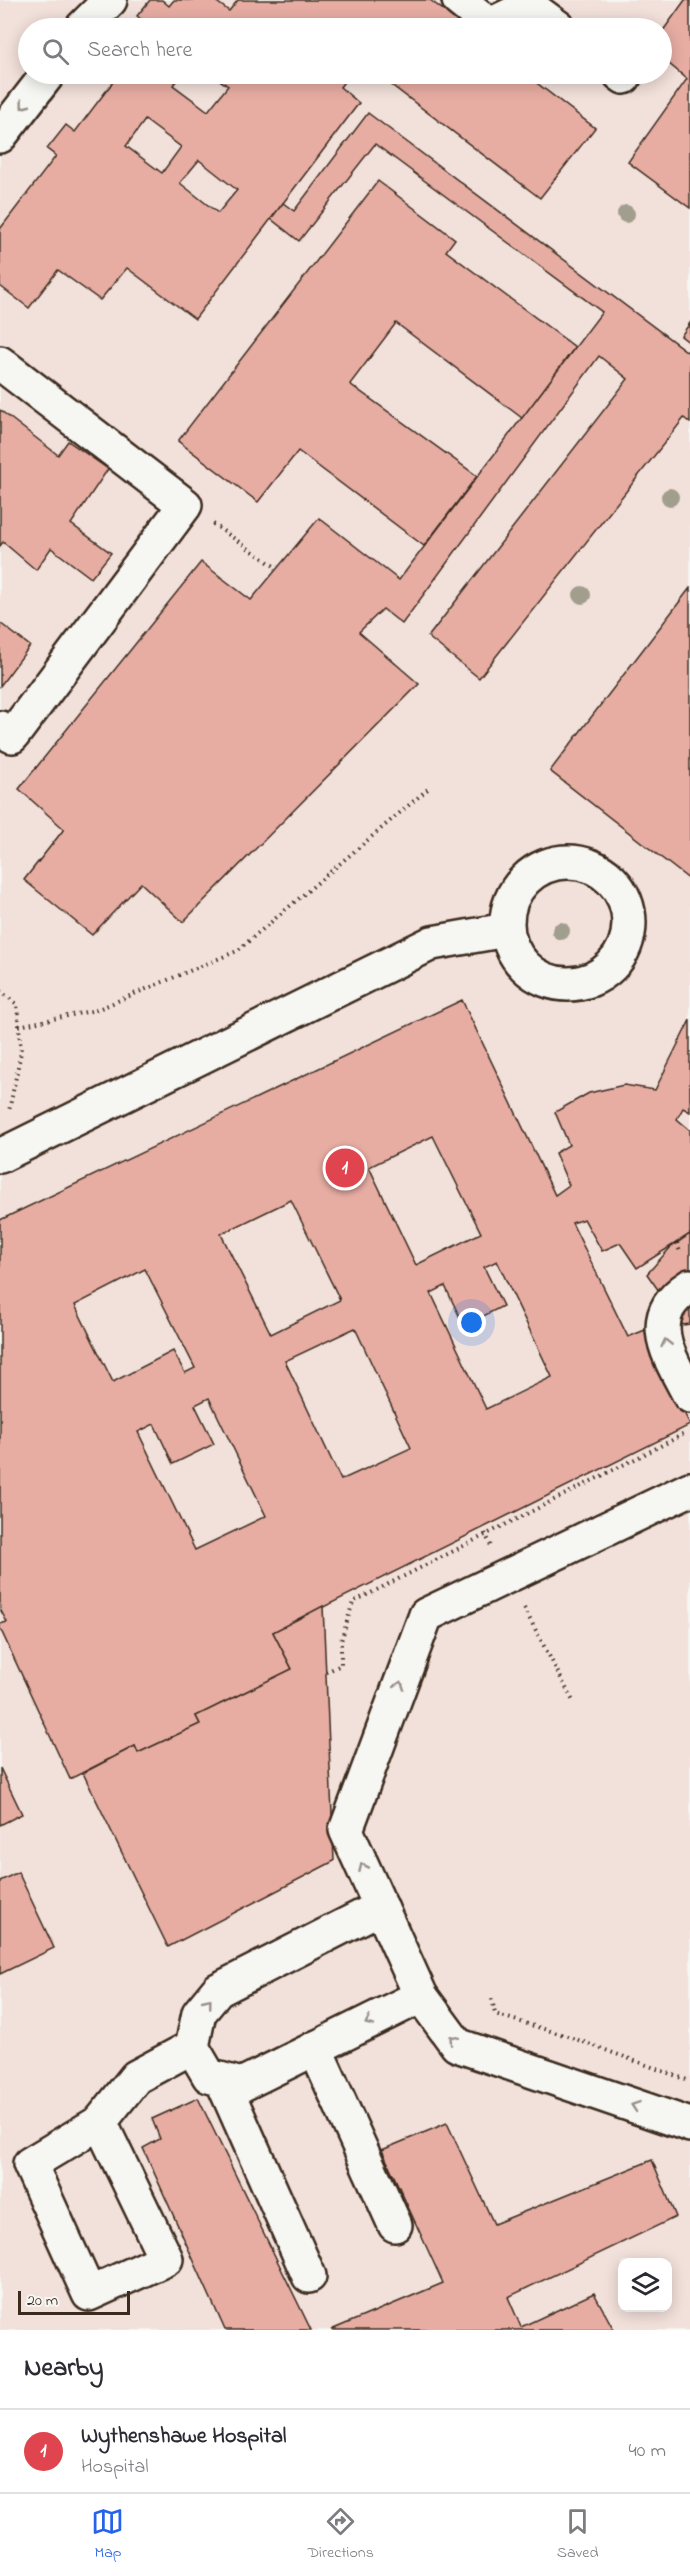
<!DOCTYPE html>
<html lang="en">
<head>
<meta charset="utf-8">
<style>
  body { margin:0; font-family:"Indie Flower",sans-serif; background:#f7f7f7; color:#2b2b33 }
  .controls { position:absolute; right:18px; bottom:18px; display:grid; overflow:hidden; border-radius:12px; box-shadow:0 3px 15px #0003 }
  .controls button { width:54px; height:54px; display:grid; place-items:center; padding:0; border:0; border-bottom:2px solid #e1e1e2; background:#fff; color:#2b2b33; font:30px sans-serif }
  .scale { position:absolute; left:18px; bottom:15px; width:112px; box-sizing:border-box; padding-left:6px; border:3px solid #3b2a1e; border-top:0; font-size:16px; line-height:21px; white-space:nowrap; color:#3b2a1e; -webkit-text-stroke:4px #f6f6f2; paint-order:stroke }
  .you { position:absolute; left:472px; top:1323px; width:21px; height:21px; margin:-15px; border:4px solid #fff; border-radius:50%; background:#1a73e8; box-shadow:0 0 0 9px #1a73e833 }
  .badge { display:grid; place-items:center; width:39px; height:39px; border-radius:50%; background:#2563eb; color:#fff; font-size:20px; font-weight:700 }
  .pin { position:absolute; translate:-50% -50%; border:3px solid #fff; box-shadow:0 2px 6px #0006 }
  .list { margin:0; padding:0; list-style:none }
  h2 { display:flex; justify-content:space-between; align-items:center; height:78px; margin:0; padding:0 24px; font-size:26px }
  h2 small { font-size:20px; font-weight:400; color:#7c7c81 }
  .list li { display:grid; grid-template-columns:39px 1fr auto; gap:18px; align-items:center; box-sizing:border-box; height:84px; padding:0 24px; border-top:2px solid #e1e1e2 }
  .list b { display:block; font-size:22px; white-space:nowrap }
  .list p { margin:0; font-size:20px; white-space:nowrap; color:#7c7c81 }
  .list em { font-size:20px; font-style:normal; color:#7c7c81 }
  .icon { flex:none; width:33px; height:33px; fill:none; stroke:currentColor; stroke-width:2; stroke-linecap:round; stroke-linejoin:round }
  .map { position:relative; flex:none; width:690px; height:2330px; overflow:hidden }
  .search { position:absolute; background:#fff; box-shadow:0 3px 15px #0003; left:18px; right:18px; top:18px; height:66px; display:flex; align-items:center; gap:15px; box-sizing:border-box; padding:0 21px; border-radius:33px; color:#7c7c81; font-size:22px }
  .sheet { height:162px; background:#fff }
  nav { display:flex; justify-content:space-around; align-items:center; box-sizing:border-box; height:84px; border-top:2px solid #e1e1e2; background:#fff; font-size:16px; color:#7c7c81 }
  nav a { display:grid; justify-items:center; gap:3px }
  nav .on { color:#2563eb }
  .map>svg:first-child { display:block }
  .built { fill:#f2e0da; fill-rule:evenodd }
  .building { fill:#e7ada3; stroke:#3b2a1e; stroke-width:1.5; fill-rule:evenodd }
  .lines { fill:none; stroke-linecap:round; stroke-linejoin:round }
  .minor-casing { stroke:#3b2a1e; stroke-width:38 }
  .path { stroke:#3b2a1e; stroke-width:4; stroke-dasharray:1.5 4.5; stroke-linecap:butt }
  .minor { stroke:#f6f6f2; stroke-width:33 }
  .tree { fill:#a29e8d }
  .oneway { stroke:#989088 }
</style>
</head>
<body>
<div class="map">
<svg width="690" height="2330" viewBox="0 0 690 2330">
  <rect width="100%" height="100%" fill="#f6f6f2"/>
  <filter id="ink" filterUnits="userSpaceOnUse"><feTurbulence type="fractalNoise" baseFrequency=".0167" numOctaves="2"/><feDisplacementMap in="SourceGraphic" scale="12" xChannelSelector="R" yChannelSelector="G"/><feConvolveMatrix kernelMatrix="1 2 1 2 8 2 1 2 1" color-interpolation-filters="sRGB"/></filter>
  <g filter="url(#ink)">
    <path class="built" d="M 0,0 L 690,0 L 690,2330 L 0,2330 ZM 28,28 L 662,28 L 662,74 L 28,74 ZM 622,2262 L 668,2262 L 668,2308 L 622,2308 Z"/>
    <g class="building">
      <path d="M 150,0 L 162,0 L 169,6 L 174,0 L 214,0 L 229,11 L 238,0 L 430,0 L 467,28 L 152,28 L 137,16 Z"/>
      <path d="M 685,0 L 690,0 L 690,208 L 628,162 L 687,79 L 662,58 L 662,32 Z"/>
      <path d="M 119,74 L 182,74 L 173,85 L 208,111 L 228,86 L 211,74 L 350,74 L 340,87 L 359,103 L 195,319 L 127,268 L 100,300 L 58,270 L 29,308 L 0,286 L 0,229 L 56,156 L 47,149 L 66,125 L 75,132 ZM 145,120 L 181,147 L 162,173 L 126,146 ZM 199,160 L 237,190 L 218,213 L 180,183 Z"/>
      <path d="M 377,74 L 525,74 L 595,128 L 540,198 Z"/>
      <path d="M 368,113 L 690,354 L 690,423 L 684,418 L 479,678 L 428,637 L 628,379 L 599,356 L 402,624 L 383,609 L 359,632 L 419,684 L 183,922 L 141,883 L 92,935 L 24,880 L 64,829 L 19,789 L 201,562 L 251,600 L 319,518 L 399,580 L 602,312 L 375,144 L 299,241 L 271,219 L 283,203 L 294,211 Z"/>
      <path d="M 378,181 L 455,239 L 446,251 L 575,347 L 522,418 L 396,323 L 350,384 L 477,476 L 424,546 L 298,451 L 258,502 L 178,441 Z"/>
      <path d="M 690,323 L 690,343 L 681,336 Z"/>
      <path d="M 0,410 L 58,455 L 68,441 L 108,469 L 71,524 L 111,553 L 91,578 L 51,548 L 36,570 L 3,542 L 0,546 Z"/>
      <path d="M 690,588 L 690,880 L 550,771 Z"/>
      <path d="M 0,623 L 30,646 L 0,686 Z"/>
      <path d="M 462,1000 L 555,1195 L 569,1185 L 555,1153 L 569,1145 L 555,1112 L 589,1093 L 624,1085 L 655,1090 L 690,1020 L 690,1112 L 683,1108 L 677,1119 L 690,1130 L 690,1234 L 637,1268 L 620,1243 L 602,1251 L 584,1219 L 572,1223 L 628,1337 L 645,1330 L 690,1425 L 273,1632 L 292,1669 L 196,1716 L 200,1724 L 138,1753 L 135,1746 L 70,1779 L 0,1628 L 0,1624 L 7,1622 L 0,1609 L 0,1220 ZM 433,1136 L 481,1233 L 416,1265 L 369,1167 ZM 291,1200 L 340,1300 L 271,1334 L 221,1234 ZM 497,1261 L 552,1377 L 486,1409 L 431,1293 L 445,1286 L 464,1326 L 503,1306 L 484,1267 ZM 145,1269 L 195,1368 L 185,1373 L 173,1351 L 113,1382 L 75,1305 ZM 355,1328 L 411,1448 L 341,1480 L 285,1361 ZM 209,1398 L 266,1516 L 195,1550 L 138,1432 L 154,1424 L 173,1464 L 214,1444 L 195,1405 Z"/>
      <path d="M 690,1234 L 690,1324 L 683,1325 L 647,1274 L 670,1248 Z"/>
      <path d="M 323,1606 L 334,1861 L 168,1947 L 83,1773 L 135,1746 L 138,1753 L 200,1724 L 196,1716 L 292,1669 L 273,1632 Z"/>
      <path d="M 0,1768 L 22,1814 L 0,1825 Z"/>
      <path d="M 18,1872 L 54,1948 L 0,1974 L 0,1881 Z"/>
      <path d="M 198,2098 L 311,2330 L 225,2330 L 143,2148 L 160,2139 L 152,2119 Z"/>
      <path d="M 447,2123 L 494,2224 L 652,2160 L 676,2217 L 508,2297 L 521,2327 L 594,2293 L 614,2330 L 331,2330 L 443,2283 L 382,2150 Z"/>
    </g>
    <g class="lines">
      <g class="minor-casing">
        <g id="minor">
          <path d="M 459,0 L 490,25 L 529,6 L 559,28"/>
          <path d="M 82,28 L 110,0"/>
          <path d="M 620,74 L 624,77"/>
          <path d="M 0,136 L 48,74"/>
          <path d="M 0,363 L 185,505 L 12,736 L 0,728"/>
          <circle cx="568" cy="923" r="61"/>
          <path d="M 0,1156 L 432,943 L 506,930"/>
          <path d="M 690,1286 C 641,1317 670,1357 690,1396"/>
          <path d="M 690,1489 L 426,1615 L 346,1830 L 421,1996 L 457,2045 L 690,2125"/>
          <path d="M 381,1907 L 218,1990 L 199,2013 L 192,2047 L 209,2076 L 241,2085 L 421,1996"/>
          <path d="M 315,2048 L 395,2225"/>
          <path d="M 222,2080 L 309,2276"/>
          <path d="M 100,2122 L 30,2164 L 89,2294 L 166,2259 L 100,2122 L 136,2077 L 192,2047"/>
        </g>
      </g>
      <g class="path">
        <path d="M 213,524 L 277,568"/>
        <path d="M 0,991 L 17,1004 L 21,1052 L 9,1111"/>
        <path d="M 19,1026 L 96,1010 L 237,951 L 429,788"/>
        <path d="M 677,1243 L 680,1252"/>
        <path d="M 485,1533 L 491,1546"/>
        <path d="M 524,1608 L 574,1703"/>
        <path d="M 326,1672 L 341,1665 L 341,1641 L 353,1602 L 686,1433"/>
        <path d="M 492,1999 L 495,2014 L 567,2036 L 690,2081"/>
      </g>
      <use href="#minor" class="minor"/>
    </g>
    <g class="tree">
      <circle cx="626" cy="214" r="9"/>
      <circle cx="670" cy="497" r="9"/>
      <circle cx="582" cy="595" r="9"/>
      <circle cx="561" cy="931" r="9"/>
    </g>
    <defs><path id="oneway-chevron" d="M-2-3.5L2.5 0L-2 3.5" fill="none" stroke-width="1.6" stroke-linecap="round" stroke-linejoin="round" transform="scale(1.5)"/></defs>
    <g class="oneway">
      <use href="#oneway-chevron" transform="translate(24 105) rotate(127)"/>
      <use href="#oneway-chevron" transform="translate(666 1343) rotate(-103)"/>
      <use href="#oneway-chevron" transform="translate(400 1685) rotate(-70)"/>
      <use href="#oneway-chevron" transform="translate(363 1867) rotate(-114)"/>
      <use href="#oneway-chevron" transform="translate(208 2002) rotate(-51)"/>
      <use href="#oneway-chevron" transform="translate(369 2022) rotate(154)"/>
      <use href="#oneway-chevron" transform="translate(453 2039) rotate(-131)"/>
      <use href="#oneway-chevron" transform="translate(635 2106) rotate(-161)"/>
    </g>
  </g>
</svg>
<div class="controls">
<button><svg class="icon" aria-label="layers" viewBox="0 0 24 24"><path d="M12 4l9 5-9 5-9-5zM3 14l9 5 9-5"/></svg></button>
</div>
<div class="scale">20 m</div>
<div class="you"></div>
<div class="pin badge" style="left:345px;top:1168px;background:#e0444e">1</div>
<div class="search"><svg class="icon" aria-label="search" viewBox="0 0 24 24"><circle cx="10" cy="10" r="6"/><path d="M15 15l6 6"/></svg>Search here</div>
</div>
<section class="sheet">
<h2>Nearby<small></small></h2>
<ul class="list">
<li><span class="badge" style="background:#e0444e">1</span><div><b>Wythenshawe Hospital</b><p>Hospital</p></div><em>40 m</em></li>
</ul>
</section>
<nav>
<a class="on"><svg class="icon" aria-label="map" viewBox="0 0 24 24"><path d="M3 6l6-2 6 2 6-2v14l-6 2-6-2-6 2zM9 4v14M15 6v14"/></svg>Map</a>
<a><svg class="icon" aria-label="directions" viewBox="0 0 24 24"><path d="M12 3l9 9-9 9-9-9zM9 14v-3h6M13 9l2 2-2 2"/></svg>Directions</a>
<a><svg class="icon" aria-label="saved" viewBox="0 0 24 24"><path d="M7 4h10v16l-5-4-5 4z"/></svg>Saved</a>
</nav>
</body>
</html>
